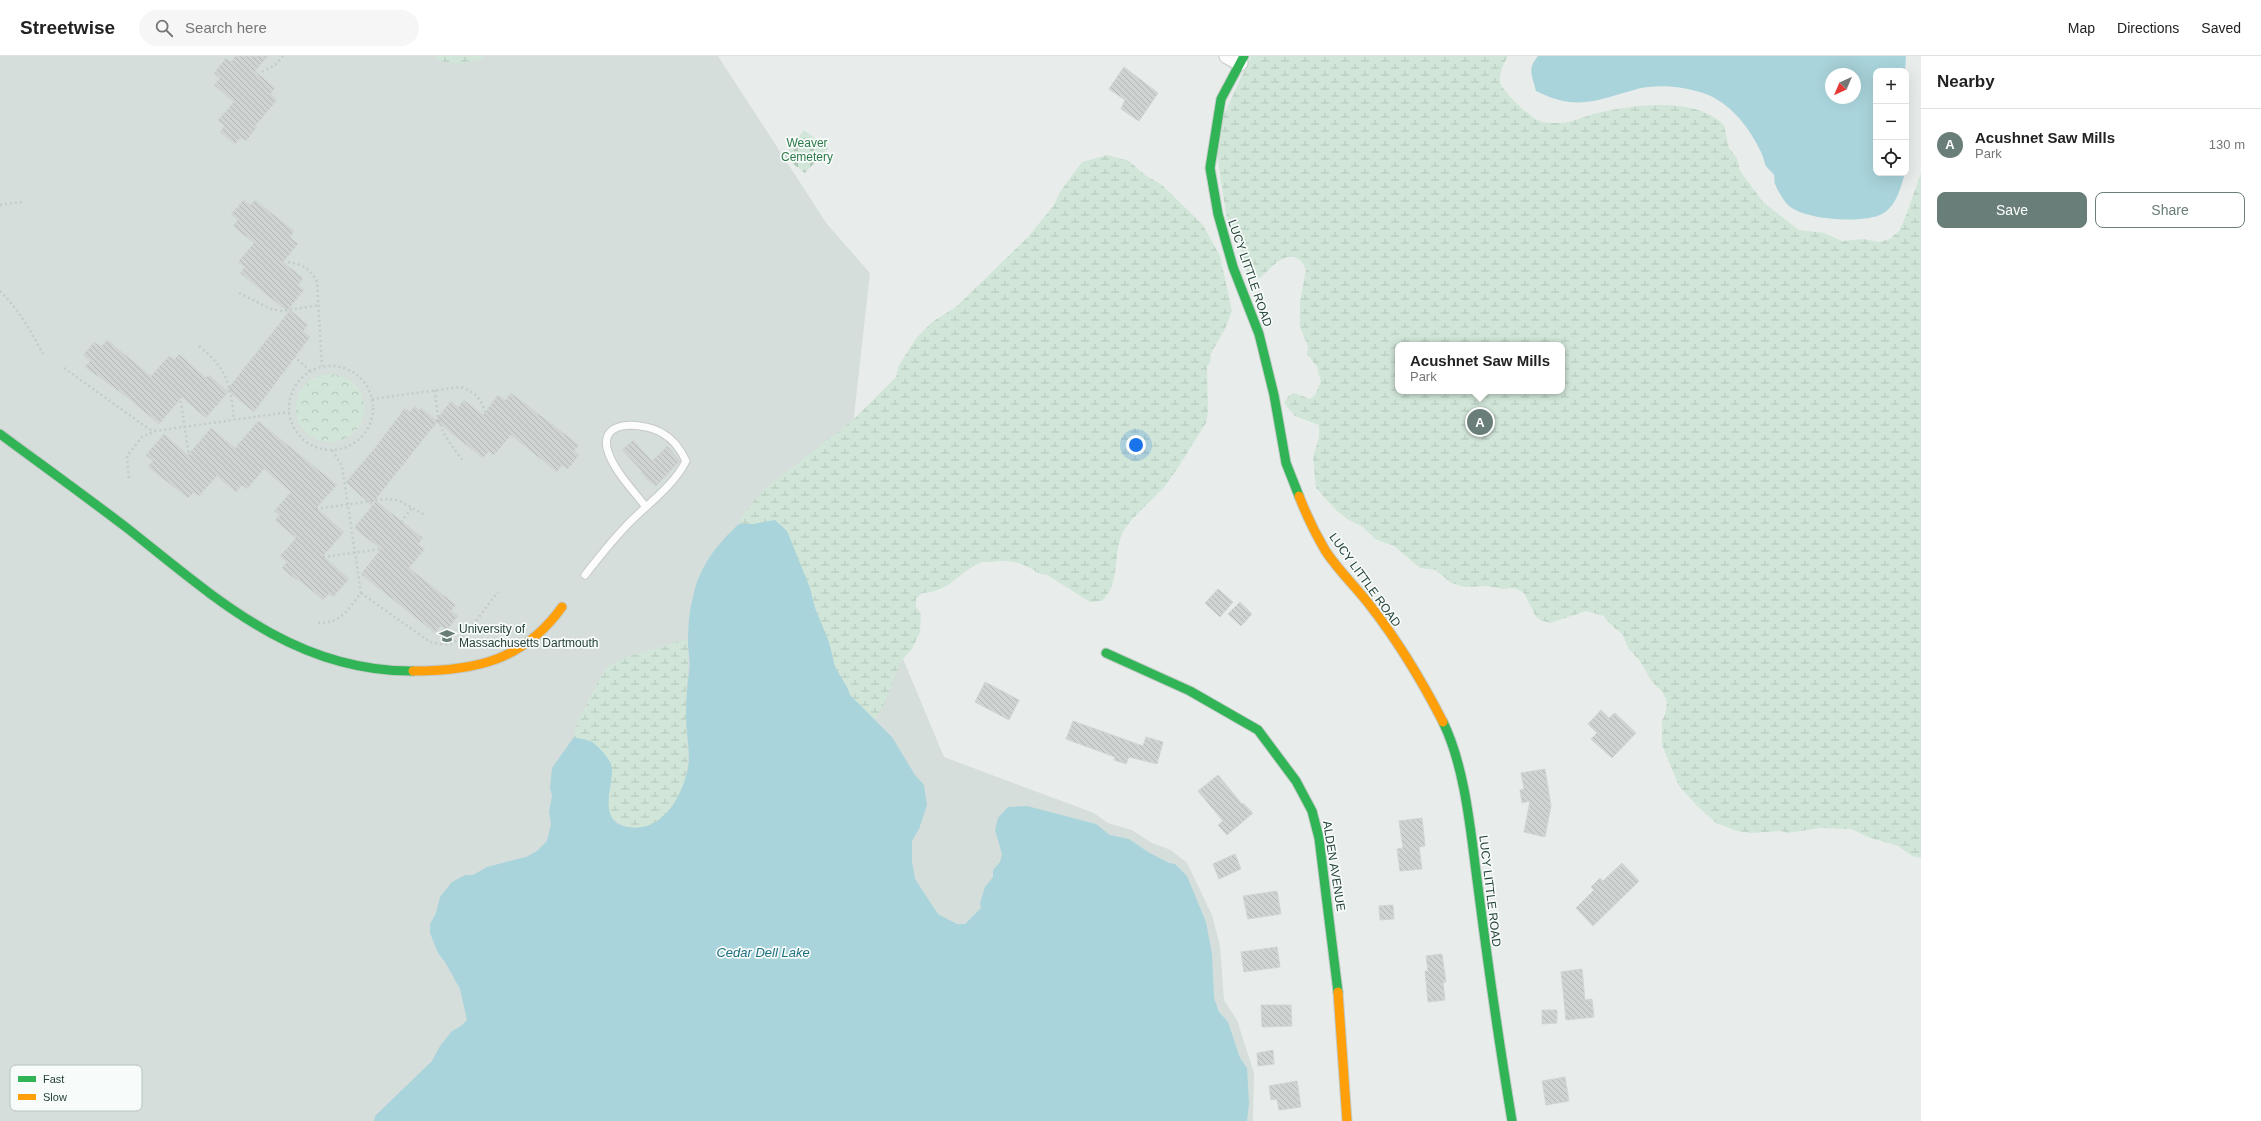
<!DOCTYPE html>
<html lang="en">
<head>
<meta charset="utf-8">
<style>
  body { margin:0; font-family:Arial,sans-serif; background:#f6f6f6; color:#222 }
  .controls { position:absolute; right:12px; top:12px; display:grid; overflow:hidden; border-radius:8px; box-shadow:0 4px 16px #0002 }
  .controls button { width:36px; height:36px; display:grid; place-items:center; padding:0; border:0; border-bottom:1px solid #e0e0e0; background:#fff; color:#222; font:20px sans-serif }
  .compass { position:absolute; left:1825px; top:12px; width:36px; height:36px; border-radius:50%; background:#fff; box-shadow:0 4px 16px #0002; rotate:224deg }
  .you { position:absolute; left:1136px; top:389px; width:14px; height:14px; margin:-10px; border:3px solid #fff; border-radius:50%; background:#1a73e8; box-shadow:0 0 0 6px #1a73e833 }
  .badge { display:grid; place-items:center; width:26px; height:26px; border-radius:50%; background:#697e78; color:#fff; font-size:13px; font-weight:700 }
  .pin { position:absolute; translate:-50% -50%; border:2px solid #fff; box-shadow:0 1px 4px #0006 }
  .popup { position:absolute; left:1395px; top:286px; width:170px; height:52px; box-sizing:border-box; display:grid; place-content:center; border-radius:8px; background:#fff; filter:drop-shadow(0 1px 3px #0005); font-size:13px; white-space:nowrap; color:#767676 }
  .popup b { font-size:15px; color:#222 }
  .popup::after { content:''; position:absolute; left:50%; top:100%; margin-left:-8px; border:8px solid transparent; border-top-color:#fff }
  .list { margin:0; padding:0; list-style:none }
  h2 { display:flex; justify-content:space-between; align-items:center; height:52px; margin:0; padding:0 16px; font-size:17px }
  h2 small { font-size:13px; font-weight:400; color:#767676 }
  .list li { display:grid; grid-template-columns:26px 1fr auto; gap:12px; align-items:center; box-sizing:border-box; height:72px; padding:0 16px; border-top:1px solid #e0e0e0 }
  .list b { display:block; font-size:15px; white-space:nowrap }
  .list p { margin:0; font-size:13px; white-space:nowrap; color:#767676 }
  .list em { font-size:13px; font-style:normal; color:#767676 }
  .actions { display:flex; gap:8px; padding:12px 16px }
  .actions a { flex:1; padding:9px 0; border:1px solid #697e78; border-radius:8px; text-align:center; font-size:14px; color:#697e78 }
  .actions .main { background:#697e78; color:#fff }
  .icon { flex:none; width:22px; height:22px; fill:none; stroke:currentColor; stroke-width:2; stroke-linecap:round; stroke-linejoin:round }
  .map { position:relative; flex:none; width:1921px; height:1065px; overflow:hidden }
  header { display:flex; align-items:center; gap:24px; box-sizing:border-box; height:56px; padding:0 20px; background:#fff; border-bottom:1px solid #e0e0e0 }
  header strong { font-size:19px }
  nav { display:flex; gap:22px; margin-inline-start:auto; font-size:14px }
  .search { width:280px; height:36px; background:#f6f6f6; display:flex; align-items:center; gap:10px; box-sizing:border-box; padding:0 14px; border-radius:22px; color:#767676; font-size:15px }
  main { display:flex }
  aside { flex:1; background:#fff }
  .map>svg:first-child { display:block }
  .built { fill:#d6dedb }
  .forest { fill:url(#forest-crowns) }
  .wetland { fill:url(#wetland-marsh); fill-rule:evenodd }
  .cemetery { fill:url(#cemetery-stones) }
  .water { fill:#a9d4db; fill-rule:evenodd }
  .building { fill:url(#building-back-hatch); stroke:#d1d6d4 }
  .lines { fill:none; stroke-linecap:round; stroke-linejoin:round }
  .lane-casing { stroke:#c5cac8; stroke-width:9 }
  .street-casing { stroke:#c5cac8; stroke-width:17 }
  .fast-casing { stroke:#c3cbc8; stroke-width:11 }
  .slow-casing { stroke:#c3cbc8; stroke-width:11 }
  .path { stroke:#c3ccca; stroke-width:2.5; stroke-dasharray:2 3; stroke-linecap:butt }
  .lane { stroke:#fcfcfc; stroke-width:7 }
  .street { stroke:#fcfcfc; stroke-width:15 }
  .fast { stroke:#30b455; stroke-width:9 }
  .slow { stroke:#ff9f0a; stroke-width:9 }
  .labels { text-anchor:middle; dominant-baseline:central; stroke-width:3.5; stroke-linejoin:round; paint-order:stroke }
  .park-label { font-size:12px; fill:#2d7a4b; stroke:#f7fbf9 }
  .street-label { font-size:12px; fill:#24423a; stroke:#f7fbf9 }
  .poi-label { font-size:12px; fill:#24423a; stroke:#f7fbf9; text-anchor:start }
  .water-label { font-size:13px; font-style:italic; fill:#1c6f80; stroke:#f7fbf9 }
  .key { fill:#f7fbf9; stroke:#b8c4c0; stroke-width:1 }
  .key-label { font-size:11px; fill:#24423a }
</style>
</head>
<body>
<header>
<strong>Streetwise</strong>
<div class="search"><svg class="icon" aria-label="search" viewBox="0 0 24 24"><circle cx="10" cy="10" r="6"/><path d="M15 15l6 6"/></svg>Search here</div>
<nav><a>Map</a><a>Directions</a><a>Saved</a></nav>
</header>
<main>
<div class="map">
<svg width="1921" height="1065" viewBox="0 0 1921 1065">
  <defs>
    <pattern id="forest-crowns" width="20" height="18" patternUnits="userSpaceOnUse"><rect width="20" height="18" fill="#d1e6d8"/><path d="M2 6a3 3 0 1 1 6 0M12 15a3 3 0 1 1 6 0" fill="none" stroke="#b3c6ba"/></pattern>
    <pattern id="wetland-marsh" width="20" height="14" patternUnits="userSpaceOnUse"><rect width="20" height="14" fill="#d1e6d8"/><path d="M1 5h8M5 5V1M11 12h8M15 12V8" fill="none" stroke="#b3c6ba"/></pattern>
    <pattern id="cemetery-stones" width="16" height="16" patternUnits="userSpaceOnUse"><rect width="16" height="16" fill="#d1e6d8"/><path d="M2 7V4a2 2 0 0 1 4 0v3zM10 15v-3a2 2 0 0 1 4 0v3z" fill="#b3c6ba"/></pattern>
    <pattern id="building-back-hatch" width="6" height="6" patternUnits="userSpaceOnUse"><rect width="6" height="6" fill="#cfd4d2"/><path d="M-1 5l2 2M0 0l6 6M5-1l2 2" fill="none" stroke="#b2b7b5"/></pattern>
  </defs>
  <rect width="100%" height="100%" fill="#e8edeb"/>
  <path class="built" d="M 0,0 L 718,0 L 827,168 L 870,217 L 843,459 L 944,701 L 1094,757 L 1108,767 L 1132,774 L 1152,787 L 1171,794 L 1187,807 L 1212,859 L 1220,890 L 1224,944 L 1237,964 L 1254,1017 L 1253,1065 L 0,1065 Z"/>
  <circle class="forest" cx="330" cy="352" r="34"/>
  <g class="wetland">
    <path d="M 435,0 L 485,0 C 474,9 445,11 435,0 Z"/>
    <path d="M 1251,0 L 1508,0 C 1504,7 1499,17 1500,26 C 1501,34 1529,60 1537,64 C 1541,66 1548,67 1552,67 C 1575,68 1581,60 1602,56 C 1637,48 1696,41 1724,69 L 1729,92 L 1737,102 L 1740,115 L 1763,146 L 1799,174 L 1824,177 L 1842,185 L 1863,183 L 1879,186 L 1890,183 L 1899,175 L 1905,162 L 1921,117 L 1921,802 L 1912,800 L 1898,790 L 1868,781 L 1851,773 L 1820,772 L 1787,777 L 1781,775 L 1751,777 L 1737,775 L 1716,767 L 1698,751 L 1679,730 L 1662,689 L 1662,664 L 1665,659 L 1667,646 L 1662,635 L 1652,626 L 1640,605 L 1628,592 L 1623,579 L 1610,568 L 1604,560 L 1586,555 L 1550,567 L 1540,564 L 1535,559 L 1524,537 L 1515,532 L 1503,533 L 1486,530 L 1465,531 L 1451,527 L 1436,514 L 1420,512 L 1394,490 L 1375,483 L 1363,471 L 1347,463 L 1335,453 L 1316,432 L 1313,401 L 1319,381 L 1319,369 L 1295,360 L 1284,347 L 1289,339 L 1294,337 L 1310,343 L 1315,339 L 1321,326 L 1317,311 L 1307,298 L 1308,290 L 1300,271 L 1300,246 L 1306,213 L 1301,205 L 1295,201 L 1287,201 L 1277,206 L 1260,222 L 1249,218 L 1244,211 L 1243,200 L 1238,185 L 1228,170 L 1214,80 ZM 1398,289 L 1562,289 L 1562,335 L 1398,335 Z"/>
    <path d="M 1107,99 L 1129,105 L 1145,119 L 1162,129 L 1203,169 L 1220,200 L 1232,255 L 1225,273 L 1211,297 L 1210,307 L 1207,310 L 1208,355 L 1206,367 C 1192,388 1180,411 1164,431 C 1152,445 1131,461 1123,476 C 1112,499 1121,527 1102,545 L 1090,546 L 1047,519 C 1039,518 1037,516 1030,512 C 1018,505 1005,504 992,506 C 988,506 983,505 980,507 C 957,517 950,536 922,537 L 916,543 L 916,551 L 921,557 L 920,576 L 912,593 L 901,605 L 884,648 L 874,665 L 850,639 L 847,631 L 835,611 L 829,586 L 815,552 L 810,532 L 775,464 L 753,468 L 739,468 L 742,461 L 761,436 L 853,364 L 896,321 L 899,309 L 917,281 L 932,266 L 956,251 L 1028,181 L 1054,149 L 1060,136 L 1082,106 Z"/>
    <path d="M 682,584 L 688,585 C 689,610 686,635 686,660 C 686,691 692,708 680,738 C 671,760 645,780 622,769 C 618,767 612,763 610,759 C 605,745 609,727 611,713 L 574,681 C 577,664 579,663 587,648 C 591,640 602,616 608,611 C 630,596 658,594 682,584 Z"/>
  </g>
  <path class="cemetery" d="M 804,74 L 828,92 L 805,117 L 784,101 Z"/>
  <g class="water">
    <path d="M 1538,0 L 1906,0 L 1905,15 L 1876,15 L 1876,117 L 1905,117 C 1901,131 1896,151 1882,158 C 1863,168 1803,164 1788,149 C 1783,144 1778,135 1775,128 C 1774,126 1775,122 1774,119 C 1772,116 1768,113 1766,110 C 1764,106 1763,100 1761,96 C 1749,71 1730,46 1703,37 C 1686,32 1668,29 1649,31 C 1641,31 1632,35 1623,37 C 1587,48 1570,52 1536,35 C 1532,19 1527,13 1538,0 ZM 1831,18 L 1855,18 L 1855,42 L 1831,42 Z"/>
    <path d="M 775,464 L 787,475 L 810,532 L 815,552 L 829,586 L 835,611 L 847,631 L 850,639 L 892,681 L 915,719 L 924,729 L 927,749 L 919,773 L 912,785 L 912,806 L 915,823 L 938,858 L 957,868 L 965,868 L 981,852 L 980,847 L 985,831 L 993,821 L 993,814 L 1000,806 L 1002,798 L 995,774 L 998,762 L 1008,751 L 1027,750 L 1096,768 L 1110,779 L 1129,783 L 1148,796 L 1169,807 L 1175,808 L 1187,820 L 1206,866 L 1212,898 L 1214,942 L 1219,956 L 1228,966 L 1240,1002 L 1247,1012 L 1249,1047 L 1247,1065 L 374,1065 L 375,1060 L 432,1005 L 440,990 L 452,975 L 461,970 L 467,964 L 460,933 L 445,906 L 438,897 L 430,877 L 430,868 L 436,857 L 440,841 L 452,826 L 465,819 L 473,819 L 487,811 L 526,801 L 537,795 L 547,785 L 551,768 L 549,756 L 552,740 L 550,732 L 552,712 L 574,681 C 579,683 587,683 592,686 C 597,689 607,700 610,706 C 619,721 592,765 628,771 C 662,777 682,741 688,712 C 691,696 686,678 686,661 C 686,646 687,631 689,616 C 691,607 688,596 688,586 C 688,572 689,555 693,541 C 699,511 717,488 739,468 L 753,468 Z"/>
  </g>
  <g class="building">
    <path d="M 236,0 L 268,0 L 255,15 L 275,32 L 270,38 L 277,44 L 255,70 L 257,71 L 246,85 L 241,81 L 235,88 L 220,76 L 225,70 L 218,64 L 234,46 L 214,29 L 220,22 L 214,17 L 226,2 L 231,6 Z"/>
    <path d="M 1124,11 L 1158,37 L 1139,65 L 1121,53 L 1125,44 L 1109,33 Z"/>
    <path d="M 244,144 L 250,149 L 255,144 L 294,175 L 290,181 L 298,188 L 283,206 L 303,222 L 298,229 L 304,234 L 287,255 L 240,217 L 245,211 L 238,206 L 254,187 L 233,170 L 238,164 L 231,158 Z"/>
    <path d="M 290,254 L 308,269 L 303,275 L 310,281 L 254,356 L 227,334 Z"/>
    <path d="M 107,284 L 151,320 L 169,300 L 174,304 L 179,298 L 206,322 L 209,319 L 228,336 L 206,362 L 182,341 L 159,368 L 127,341 L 85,311 L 90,305 L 83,299 L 94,286 L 101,291 Z"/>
    <path d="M 511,337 L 579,389 L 574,395 L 579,399 L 568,413 L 562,409 L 557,416 L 511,379 L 494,399 L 489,395 L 483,402 L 437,366 L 371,449 L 346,426 L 374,393 L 405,352 L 410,356 L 415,350 L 419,354 L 421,352 L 436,364 L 451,345 L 458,351 L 464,344 L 483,359 L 498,339 L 505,344 Z"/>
    <path d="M 258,365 L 337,429 L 316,452 L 344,476 L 323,500 L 349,523 L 333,541 L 329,538 L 323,544 L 298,523 L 296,524 L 282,512 L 287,506 L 280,500 L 296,482 L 275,464 L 280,459 L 274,455 L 291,436 L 264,413 L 247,433 L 242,429 L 236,436 L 217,420 L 199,440 L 194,436 L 188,442 L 148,411 L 153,405 L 146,399 L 164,378 L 188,399 L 211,372 L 235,392 Z"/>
    <path d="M 633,384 L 652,405 L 667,390 L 680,405 L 655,431 L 641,417 L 642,415 L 622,394 Z"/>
    <path d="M 376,445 L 423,482 L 418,488 L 425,493 L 409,512 L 456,549 L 451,555 L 458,560 L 447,574 L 441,570 L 435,577 L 361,518 L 381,493 L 354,472 Z"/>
    <path d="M 1218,533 L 1233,546 L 1220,561 L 1205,547 Z"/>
    <path d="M 1240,546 L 1252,558 L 1241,570 L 1228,558 Z"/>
    <path d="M 985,626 L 1019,644 L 1009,664 L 975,646 Z"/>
    <path d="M 1601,654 L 1609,662 L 1615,657 L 1636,677 L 1612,702 L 1591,683 L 1597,677 L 1588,668 Z"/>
    <path d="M 1073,665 L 1143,690 L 1146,681 L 1163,686 L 1157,708 L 1129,701 L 1126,708 L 1114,704 L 1115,701 L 1066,683 Z"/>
    <path d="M 1545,713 L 1551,750 L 1545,781 L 1524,776 L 1530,745 L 1522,747 L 1520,734 L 1524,733 L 1521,717 Z"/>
    <path d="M 1218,719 L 1242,748 L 1243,747 L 1253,757 L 1227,779 L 1218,769 L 1223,765 L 1198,735 Z"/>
    <path d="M 1422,762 L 1425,790 L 1419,791 L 1422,813 L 1400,815 L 1397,793 L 1403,792 L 1399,765 Z"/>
    <path d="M 1235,798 L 1241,813 L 1219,823 L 1213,808 Z"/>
    <path d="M 1622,807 L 1639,825 L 1593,870 L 1576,852 L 1594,834 L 1591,831 L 1600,822 L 1603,825 Z"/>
    <path d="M 1277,835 L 1281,858 L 1248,863 L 1243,840 Z"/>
    <path d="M 1393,849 L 1394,863 L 1380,864 L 1379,850 Z"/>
    <path d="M 1277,891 L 1280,911 L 1244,916 L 1241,896 Z"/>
    <path d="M 1442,898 L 1446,926 L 1443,926 L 1445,944 L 1428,946 L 1425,915 L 1428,915 L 1426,900 Z"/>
    <path d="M 1582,913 L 1585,944 L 1592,943 L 1594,961 L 1566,964 L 1561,916 Z"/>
    <path d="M 1261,949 L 1291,949 L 1292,970 L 1262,971 Z"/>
    <path d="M 1542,954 L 1557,954 L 1557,967 L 1542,968 Z"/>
    <path d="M 1273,994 L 1274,1008 L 1258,1010 L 1257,997 Z"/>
    <path d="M 1565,1021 L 1569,1045 L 1546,1049 L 1542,1025 Z"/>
    <path d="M 1297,1025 L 1301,1051 L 1279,1054 L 1277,1043 L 1271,1044 L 1269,1030 Z"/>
  </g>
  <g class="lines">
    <g class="lane-casing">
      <path id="lane" d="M 585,519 C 599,501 613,483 630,466 C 649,447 674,429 686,405 C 681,394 673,383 662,377 C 647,368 601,361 607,392 C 612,413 633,434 646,451"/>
    </g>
    <g class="street-casing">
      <path id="street" d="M 1227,0 L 1240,7"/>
    </g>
    <g class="fast-casing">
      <g id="fast">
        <path d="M 1244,0 L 1221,43 L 1210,112 L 1218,158 L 1233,211 L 1259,278 L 1274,339 L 1286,407 L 1299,440"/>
        <path d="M 0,378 C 42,409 85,440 127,472 C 214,541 294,616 413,615"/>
        <path d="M 1106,597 L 1190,635 L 1258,674 L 1296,725 L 1312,755 L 1319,782 L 1338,936"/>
        <path d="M 1443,666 C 1466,713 1471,780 1478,831 C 1488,909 1499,987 1512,1065"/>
      </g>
    </g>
    <g class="slow-casing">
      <g id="slow">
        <path d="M 1299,440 C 1306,458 1315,477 1325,494 C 1337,513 1355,530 1369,548 C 1398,585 1422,625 1443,666"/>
        <path d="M 413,615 C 476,615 524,604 562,551"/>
        <path d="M 1338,936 L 1347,1065"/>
      </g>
    </g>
    <g class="path">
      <path d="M 262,16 L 275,9 L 283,0"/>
      <path d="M 0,149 L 22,146"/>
      <path d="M 288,206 C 303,209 309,211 317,226 L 322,310"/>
      <path d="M 0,235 C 19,254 31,275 43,298"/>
      <path d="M 239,237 L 271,253 L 282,255 L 320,249"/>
      <path d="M 199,290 C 228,314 230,327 234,363"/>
      <path d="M 294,300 L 310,315"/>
      <circle cx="331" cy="352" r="42"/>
      <path d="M 64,312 L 149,373 L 155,375"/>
      <path d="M 435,334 C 438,372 441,376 464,406"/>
      <path d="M 180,340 L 189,400"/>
      <path d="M 372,343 L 460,331 C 474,335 481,342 485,356"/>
      <path d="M 129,422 L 127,400 L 142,381 L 155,375 L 289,356"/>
      <path d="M 316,453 L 385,443 L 398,444 L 425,459"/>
      <path d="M 401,466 L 412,452"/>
      <path d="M 323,501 L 382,493"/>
      <path d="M 361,537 L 430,586 C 437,587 445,590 452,587 C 467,581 487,549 498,536"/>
      <path d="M 318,567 C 341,568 348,553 361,537 L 342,410 L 332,394"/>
    </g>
    <use href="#lane" class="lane"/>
    <use href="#street" class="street"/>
    <use href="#fast" class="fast"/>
    <use href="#slow" class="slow"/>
  </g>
  <defs>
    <g id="university-bare" transform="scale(1.2)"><path d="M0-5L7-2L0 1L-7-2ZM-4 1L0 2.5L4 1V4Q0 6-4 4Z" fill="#697e78" stroke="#f7fbf9" stroke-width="2.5" paint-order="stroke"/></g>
  </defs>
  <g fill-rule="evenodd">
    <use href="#university-bare" x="447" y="580"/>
  </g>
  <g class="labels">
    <g class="park-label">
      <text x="807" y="87">Weaver<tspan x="807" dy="14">Cemetery</tspan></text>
    </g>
    <g class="street-label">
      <text transform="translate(1250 217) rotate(71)">LUCY LITTLE ROAD</text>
      <text transform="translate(1365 524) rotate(54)">LUCY LITTLE ROAD</text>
      <text transform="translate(1334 810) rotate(81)">ALDEN AVENUE</text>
      <text transform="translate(1490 835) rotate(83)">LUCY LITTLE ROAD</text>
    </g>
    <g class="poi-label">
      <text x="459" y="573">University of<tspan x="459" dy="14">Massachusetts Dartmouth</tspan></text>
    </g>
    <g class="water-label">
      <text x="763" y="896">Cedar Dell Lake</text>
    </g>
  </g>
  <rect x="10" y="1009" width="132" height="46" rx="6" class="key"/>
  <rect x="18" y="1020" width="18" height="6" fill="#30b455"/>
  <rect x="18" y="1038" width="18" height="6" fill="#ff9f0a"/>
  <g class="key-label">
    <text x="43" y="1027">Fast</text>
    <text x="43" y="1045">Slow</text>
  </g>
</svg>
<div class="controls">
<button>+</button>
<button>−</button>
<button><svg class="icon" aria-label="locate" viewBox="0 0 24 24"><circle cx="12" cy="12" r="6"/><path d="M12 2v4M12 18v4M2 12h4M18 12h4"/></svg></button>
</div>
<svg class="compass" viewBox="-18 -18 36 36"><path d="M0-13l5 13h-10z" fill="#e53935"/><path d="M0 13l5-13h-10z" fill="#767676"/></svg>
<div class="you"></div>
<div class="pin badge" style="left:1480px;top:366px">A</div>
<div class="popup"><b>Acushnet Saw Mills</b>Park</div>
</div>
<aside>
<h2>Nearby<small></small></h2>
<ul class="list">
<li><span class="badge">A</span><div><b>Acushnet Saw Mills</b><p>Park</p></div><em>130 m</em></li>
</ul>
<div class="actions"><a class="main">Save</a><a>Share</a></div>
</aside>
</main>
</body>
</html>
